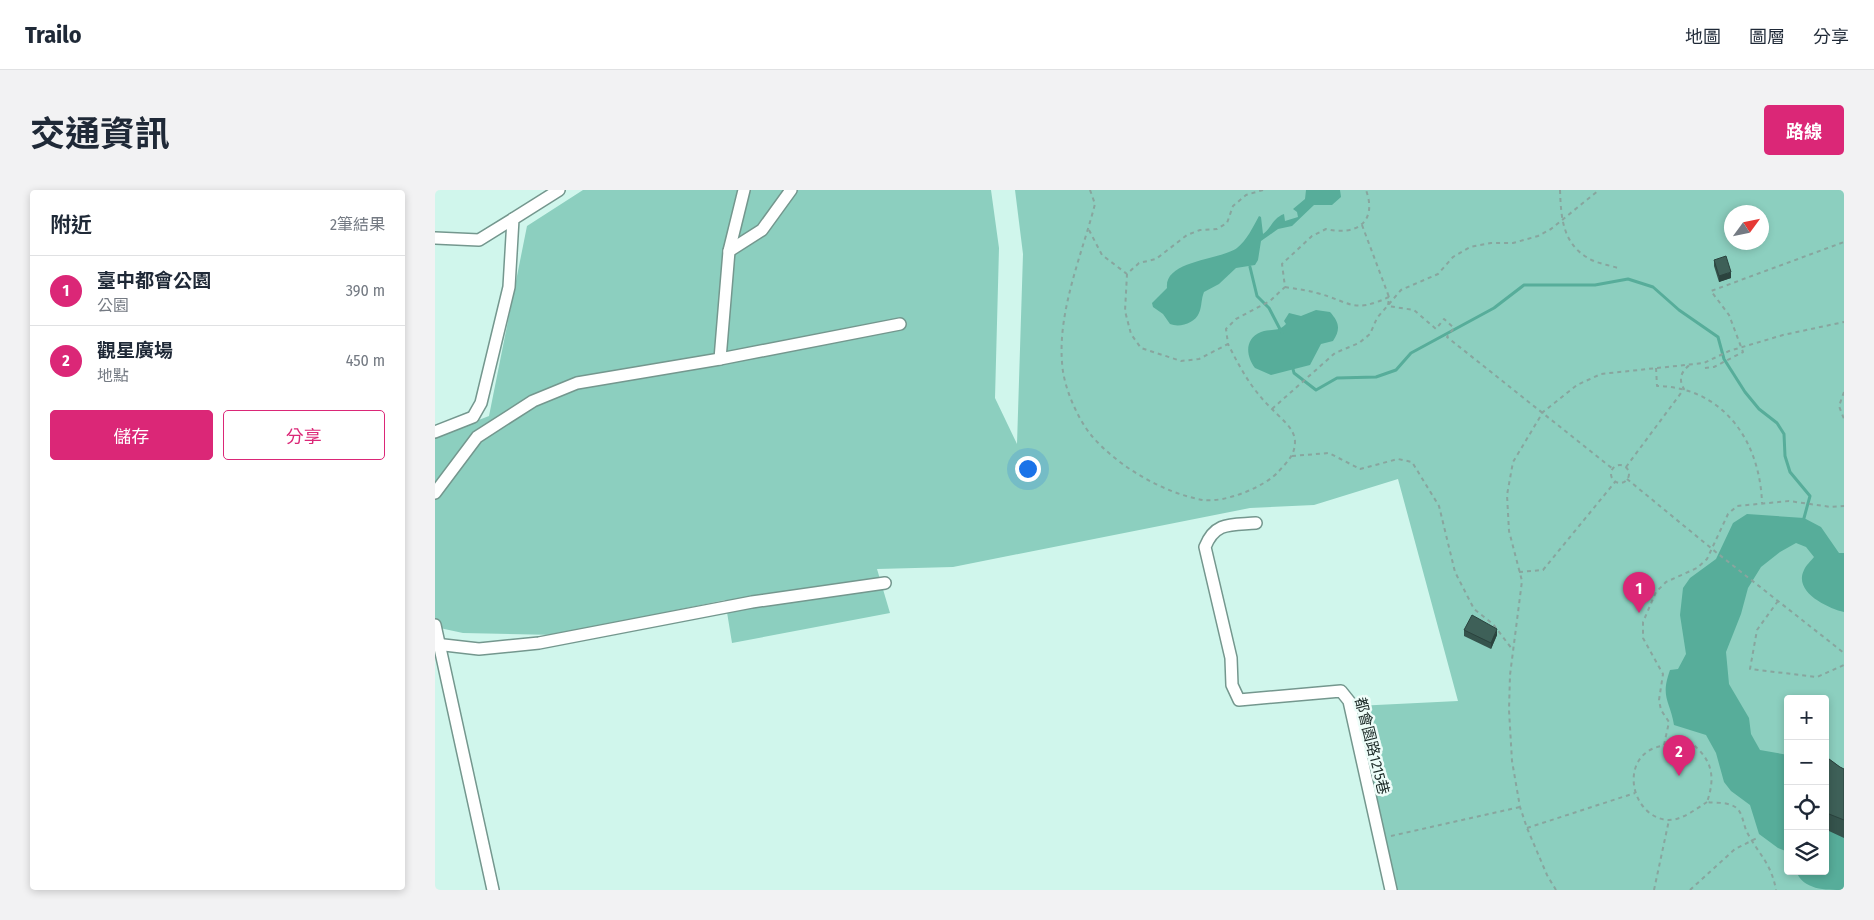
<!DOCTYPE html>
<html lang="zh-TW">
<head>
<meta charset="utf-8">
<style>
  body { margin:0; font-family:"Fira Sans Condensed","Noto Sans TC",sans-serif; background:#f2f2f3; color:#1f2937 }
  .controls { position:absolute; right:15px; bottom:15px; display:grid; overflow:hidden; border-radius:5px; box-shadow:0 2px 8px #0003 }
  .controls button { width:45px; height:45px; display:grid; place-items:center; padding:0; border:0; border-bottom:1px solid #e0e1e3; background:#fff; color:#1f2937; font:25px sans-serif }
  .compass { position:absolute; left:1289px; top:15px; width:45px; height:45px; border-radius:50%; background:#fff; box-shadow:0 2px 8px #0003; rotate:57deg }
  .you { position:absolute; left:592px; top:278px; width:18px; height:18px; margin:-12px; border:4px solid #fff; border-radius:50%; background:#1a73e8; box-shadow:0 0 0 8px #1a73e833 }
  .badge { display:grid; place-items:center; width:32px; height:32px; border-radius:50%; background:#db2777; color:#fff; font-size:16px; font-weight:700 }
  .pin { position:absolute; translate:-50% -41px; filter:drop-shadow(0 1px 2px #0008) }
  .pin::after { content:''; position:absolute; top:26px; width:18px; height:15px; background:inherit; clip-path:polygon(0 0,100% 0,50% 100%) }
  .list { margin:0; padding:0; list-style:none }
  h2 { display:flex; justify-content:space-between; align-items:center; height:65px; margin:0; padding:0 20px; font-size:21px }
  h2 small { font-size:16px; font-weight:400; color:#747a83 }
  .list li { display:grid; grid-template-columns:32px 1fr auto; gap:15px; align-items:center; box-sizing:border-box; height:70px; padding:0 20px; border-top:1px solid #e0e1e3 }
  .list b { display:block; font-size:19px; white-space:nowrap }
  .list p { margin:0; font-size:16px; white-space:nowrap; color:#747a83 }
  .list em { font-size:16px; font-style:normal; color:#747a83 }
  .actions { display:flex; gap:10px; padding:15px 20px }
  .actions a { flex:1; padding:11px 0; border:1px solid #db2777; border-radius:5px; text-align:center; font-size:18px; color:#db2777 }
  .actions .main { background:#db2777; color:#fff }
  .icon { flex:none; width:28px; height:28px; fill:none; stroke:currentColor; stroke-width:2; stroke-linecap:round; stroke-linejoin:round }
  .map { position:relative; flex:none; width:1409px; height:700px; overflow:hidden; border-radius:5px }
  header { display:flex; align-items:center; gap:30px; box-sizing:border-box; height:70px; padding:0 25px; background:#fff; border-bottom:1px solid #e0e1e3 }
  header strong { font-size:24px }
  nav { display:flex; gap:28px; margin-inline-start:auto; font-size:18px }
  .intro { display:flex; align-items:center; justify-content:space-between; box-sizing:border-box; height:120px; padding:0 30px }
  h1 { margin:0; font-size:35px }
  .button { padding:12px 22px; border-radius:5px; background:#db2777; color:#fff; font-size:18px; font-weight:700 }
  main { display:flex; gap:30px; padding:0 30px }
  aside { flex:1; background:#fff; border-radius:5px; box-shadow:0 2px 8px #0003 }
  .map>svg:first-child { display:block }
  .green { fill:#8ccfbf; fill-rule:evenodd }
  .water { fill:#57ad9a }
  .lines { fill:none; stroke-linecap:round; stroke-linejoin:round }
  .stream { stroke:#57ad9a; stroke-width:3 }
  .minor-casing { stroke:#74978e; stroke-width:14 }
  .path { stroke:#88a59e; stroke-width:2; stroke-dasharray:4 4; stroke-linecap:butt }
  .minor { stroke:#fff; stroke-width:11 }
  .wall { fill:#35534c }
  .shaded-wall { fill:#2b433e }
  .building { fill:#3e6058; stroke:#2b433e }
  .labels { text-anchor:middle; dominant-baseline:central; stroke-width:5; stroke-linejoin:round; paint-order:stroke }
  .street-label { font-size:15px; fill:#1a2825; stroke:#eefdf9 }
</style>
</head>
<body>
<header>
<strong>Trailo</strong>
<nav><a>地圖</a><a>圖層</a><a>分享</a></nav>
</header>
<div class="intro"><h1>交通資訊</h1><a class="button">路線</a></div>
<main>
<aside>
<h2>附近<small>2筆結果</small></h2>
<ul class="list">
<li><span class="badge">1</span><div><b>臺中都會公園</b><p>公園</p></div><em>390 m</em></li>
<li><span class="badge">2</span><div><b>觀星廣場</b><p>地點</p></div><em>450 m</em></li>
</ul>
<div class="actions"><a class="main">儲存</a><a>分享</a></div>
</aside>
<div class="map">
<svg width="1409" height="700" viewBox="0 0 1409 700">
  <rect width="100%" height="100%" fill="#d0f6ec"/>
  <path class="green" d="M 148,0 L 556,0 L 564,58 L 560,208 L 582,254 L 588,64 L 580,0 L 1409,0 L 1409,700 L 960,700 L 921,516 L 1023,511 L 963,289 L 879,315 L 815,318 L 518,377 L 442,379 L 455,423 L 297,453 L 290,410 L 122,445 L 28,443 L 0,437 L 0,247 L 54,226 L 92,36 ZM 1296,22 L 1326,22 L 1326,52 L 1296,52 ZM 1353,509 L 1390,509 L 1390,681 L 1353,681 Z"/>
  <g class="water">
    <path d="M 871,0 L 905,0 L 906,7 L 897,15 L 879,15 L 857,36 L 843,39 L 826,51 L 823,70 L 820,75 L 801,78 L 784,94 L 769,102 C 766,109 767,116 764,123 C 760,133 745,138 735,134 L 728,124 L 718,117 L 717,113 L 732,98 C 729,70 786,70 802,58 C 812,50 818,37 824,26 L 826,27 L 828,44 C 837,37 838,28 849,24 L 850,31 L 863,27 L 862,22 L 858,19 L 870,9 Z"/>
    <path d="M 881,120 L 895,122 C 904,132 906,139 898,151 L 886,154 L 875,175 L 836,185 L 820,178 C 811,166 809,149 826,142 C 836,138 842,143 851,134 L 849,131 L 854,123 L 866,126 Z"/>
    <path d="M 1312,324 L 1369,328 L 1386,337 L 1404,363 L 1409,363 L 1409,422 C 1393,418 1358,402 1369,380 C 1371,375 1376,371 1379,367 L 1371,357 L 1361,353 L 1345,362 L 1326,377 L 1313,398 L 1306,424 L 1291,462 L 1294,494 L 1314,528 L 1316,544 L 1325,560 L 1353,565 L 1353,662 L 1343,658 L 1324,644 L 1315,615 L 1296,601 L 1289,592 L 1281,563 L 1271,545 L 1239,535 C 1235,510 1225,508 1235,480 L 1243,479 L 1251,464 L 1245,425 L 1248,398 L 1255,388 L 1281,369 L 1298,333 Z"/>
    <path d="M 1390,636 L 1409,643 L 1409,700 C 1390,700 1368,700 1361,681 L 1390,681 Z"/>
  </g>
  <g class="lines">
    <g class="stream">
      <path d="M 815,77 L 822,106 L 834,118 L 847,143"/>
      <path d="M 857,175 L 859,183 L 881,200 L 902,188 L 941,187 L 961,180 L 976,163 L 1059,118 L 1089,95 L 1160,95 L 1193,89 L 1218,97 L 1244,120 L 1283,147 L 1289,169 L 1310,202 L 1324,219 L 1342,233 L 1349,244 L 1350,266 L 1355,282 L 1375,306 L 1369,328"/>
    </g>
    <g class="minor-casing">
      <g id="minor">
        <path d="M 0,48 L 44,50 L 78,29"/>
        <path d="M 294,61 L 327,40 L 356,0"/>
        <path d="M 285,169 L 294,61 L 309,0"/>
        <path d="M 0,242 L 38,227 L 46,213 L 74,97 L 78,29 L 124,0"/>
        <path d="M 0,303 L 42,247 L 98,211 L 142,193 L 285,169 L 465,134"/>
        <path d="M 821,333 C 797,335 780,331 770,357 L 796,468 L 797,495 L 804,510 L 906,501 L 914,511 L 956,700"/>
        <path d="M 0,435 L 58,700"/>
        <path d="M 0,454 L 44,459 L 104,453 L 317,412 L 450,393"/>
      </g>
    </g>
    <g class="path">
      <path d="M 655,0 L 660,14 C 647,64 623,120 627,172 C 628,195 641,226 656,245 C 682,276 728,303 768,310 C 790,313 830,297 844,281 C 852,272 860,265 860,252 C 860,238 845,228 837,219 C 817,200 805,178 793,154"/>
      <path d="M 828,0 L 811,5 L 798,16 L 792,33 L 782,39 L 765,40 L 752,45 L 721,69 L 704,73 L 692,84 L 690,121 L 696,144 L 706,158 L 746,171 L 764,169 L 793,154 L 791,139 L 801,129 L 835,111 L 850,97 L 847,74 L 877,46 L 891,39 C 920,46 943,33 931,0"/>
      <path d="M 1125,0 C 1126,26 1127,53 1153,68 C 1161,73 1173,75 1183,78"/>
      <path d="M 927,35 L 954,107"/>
      <path d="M 654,40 L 667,65 L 692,84"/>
      <path d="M 850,97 C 861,99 872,100 882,103 C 916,112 917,124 954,107 L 953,116 L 979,120 L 1001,139 L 1009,129 L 1019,138 L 1012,147 L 1178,279"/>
      <path d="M 1221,178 L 1222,196 C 1288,197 1325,251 1327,313"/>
      <path d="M 1270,178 L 1279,177 L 1308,162 L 1294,125 L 1276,101 L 1409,52"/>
      <path d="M 1409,202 L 1404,216 L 1409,229"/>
      <path d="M 837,219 L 900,163 L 924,153 L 935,144 L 942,128 L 966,100 L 1003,84 L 1018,67 L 1035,57 L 1056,53 L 1078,53 L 1103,46 L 1116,39 L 1164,0"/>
      <path d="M 857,266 L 894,263 L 925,279 L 963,269 L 977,272 L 1004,316 L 1020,382 L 1039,419 L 1058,434 L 1077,459"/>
      <circle cx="1185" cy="284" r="9"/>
      <path d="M 1191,277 L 1249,199 C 1243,189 1246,181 1256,174"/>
      <path d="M 1192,289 L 1282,363 L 1409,463"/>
      <path d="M 1084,382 L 1108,380 L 1180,292"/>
      <path d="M 1343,411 L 1322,440 L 1315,479 L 1382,487 L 1409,475"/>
      <path d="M 1229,555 L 1234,532 L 1226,520 L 1224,510 L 1228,484 L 1208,448 L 1208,432 L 1221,402 L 1231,392 L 1262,378 L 1272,369 L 1293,324 L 1302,316 L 1354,311 L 1396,317 L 1409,316"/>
      <path d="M 1272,612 C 1261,619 1247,630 1234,630 C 1199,629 1184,575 1217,559 C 1228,554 1242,554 1255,552 C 1277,569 1281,586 1272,612 C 1279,613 1289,612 1296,615 C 1309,619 1307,634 1313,644 C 1325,666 1336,673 1341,700"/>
      <path d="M 1092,638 L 1200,603"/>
      <path d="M 956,646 L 1085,617"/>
      <path d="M 1121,700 L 1112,685 L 1092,638 L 1085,617 L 1077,571 L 1074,520 L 1075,485 L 1087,391 L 1074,341 L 1072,305 L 1078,272 L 1108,222 L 1142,195 L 1166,184 L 1269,173 L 1294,161 L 1348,145 L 1409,132"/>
      <path d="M 1219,700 L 1234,630"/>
      <path d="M 1255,700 L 1300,659 L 1324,647"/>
    </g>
    <use href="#minor" class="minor"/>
  </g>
  <g class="wall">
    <path d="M 1279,70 L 1296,88 L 1284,92 L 1279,76 Z"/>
    <path d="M 1029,440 L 1062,445 L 1056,459 L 1029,446 Z"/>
    <path d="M 1390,566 L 1405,577 L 1409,579 L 1409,648 L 1394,641 L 1390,637 Z"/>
  </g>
  <g class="shaded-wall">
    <path d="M 1296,82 L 1296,88 L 1284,92 L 1284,86 Z"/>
    <path d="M 1062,439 L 1062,445 L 1056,459 L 1056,453 Z"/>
  </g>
  <g class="building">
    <path d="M 1291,66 L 1296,82 L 1284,86 L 1279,70 Z"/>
    <path d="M 1037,425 L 1062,439 L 1056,453 L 1029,440 Z"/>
    <path d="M 1390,566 L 1405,577 L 1409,579 L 1409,630 L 1394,624 L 1390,620 L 1390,602 L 1393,601 L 1390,599 Z"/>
  </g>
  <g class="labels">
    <g class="street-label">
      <text transform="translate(937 556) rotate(76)">都會園路1215巷</text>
    </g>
  </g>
</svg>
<div class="controls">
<button>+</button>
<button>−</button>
<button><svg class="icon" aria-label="locate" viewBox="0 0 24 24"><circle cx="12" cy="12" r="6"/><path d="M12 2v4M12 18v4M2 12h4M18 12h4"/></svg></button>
<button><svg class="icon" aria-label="layers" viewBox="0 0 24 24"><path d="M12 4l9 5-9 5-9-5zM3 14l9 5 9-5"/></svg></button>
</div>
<svg class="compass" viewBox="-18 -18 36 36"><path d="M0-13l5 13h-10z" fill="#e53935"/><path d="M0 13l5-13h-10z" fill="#747a83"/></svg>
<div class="you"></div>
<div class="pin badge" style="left:1204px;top:423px">1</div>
<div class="pin badge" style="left:1244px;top:586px">2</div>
</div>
</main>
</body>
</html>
